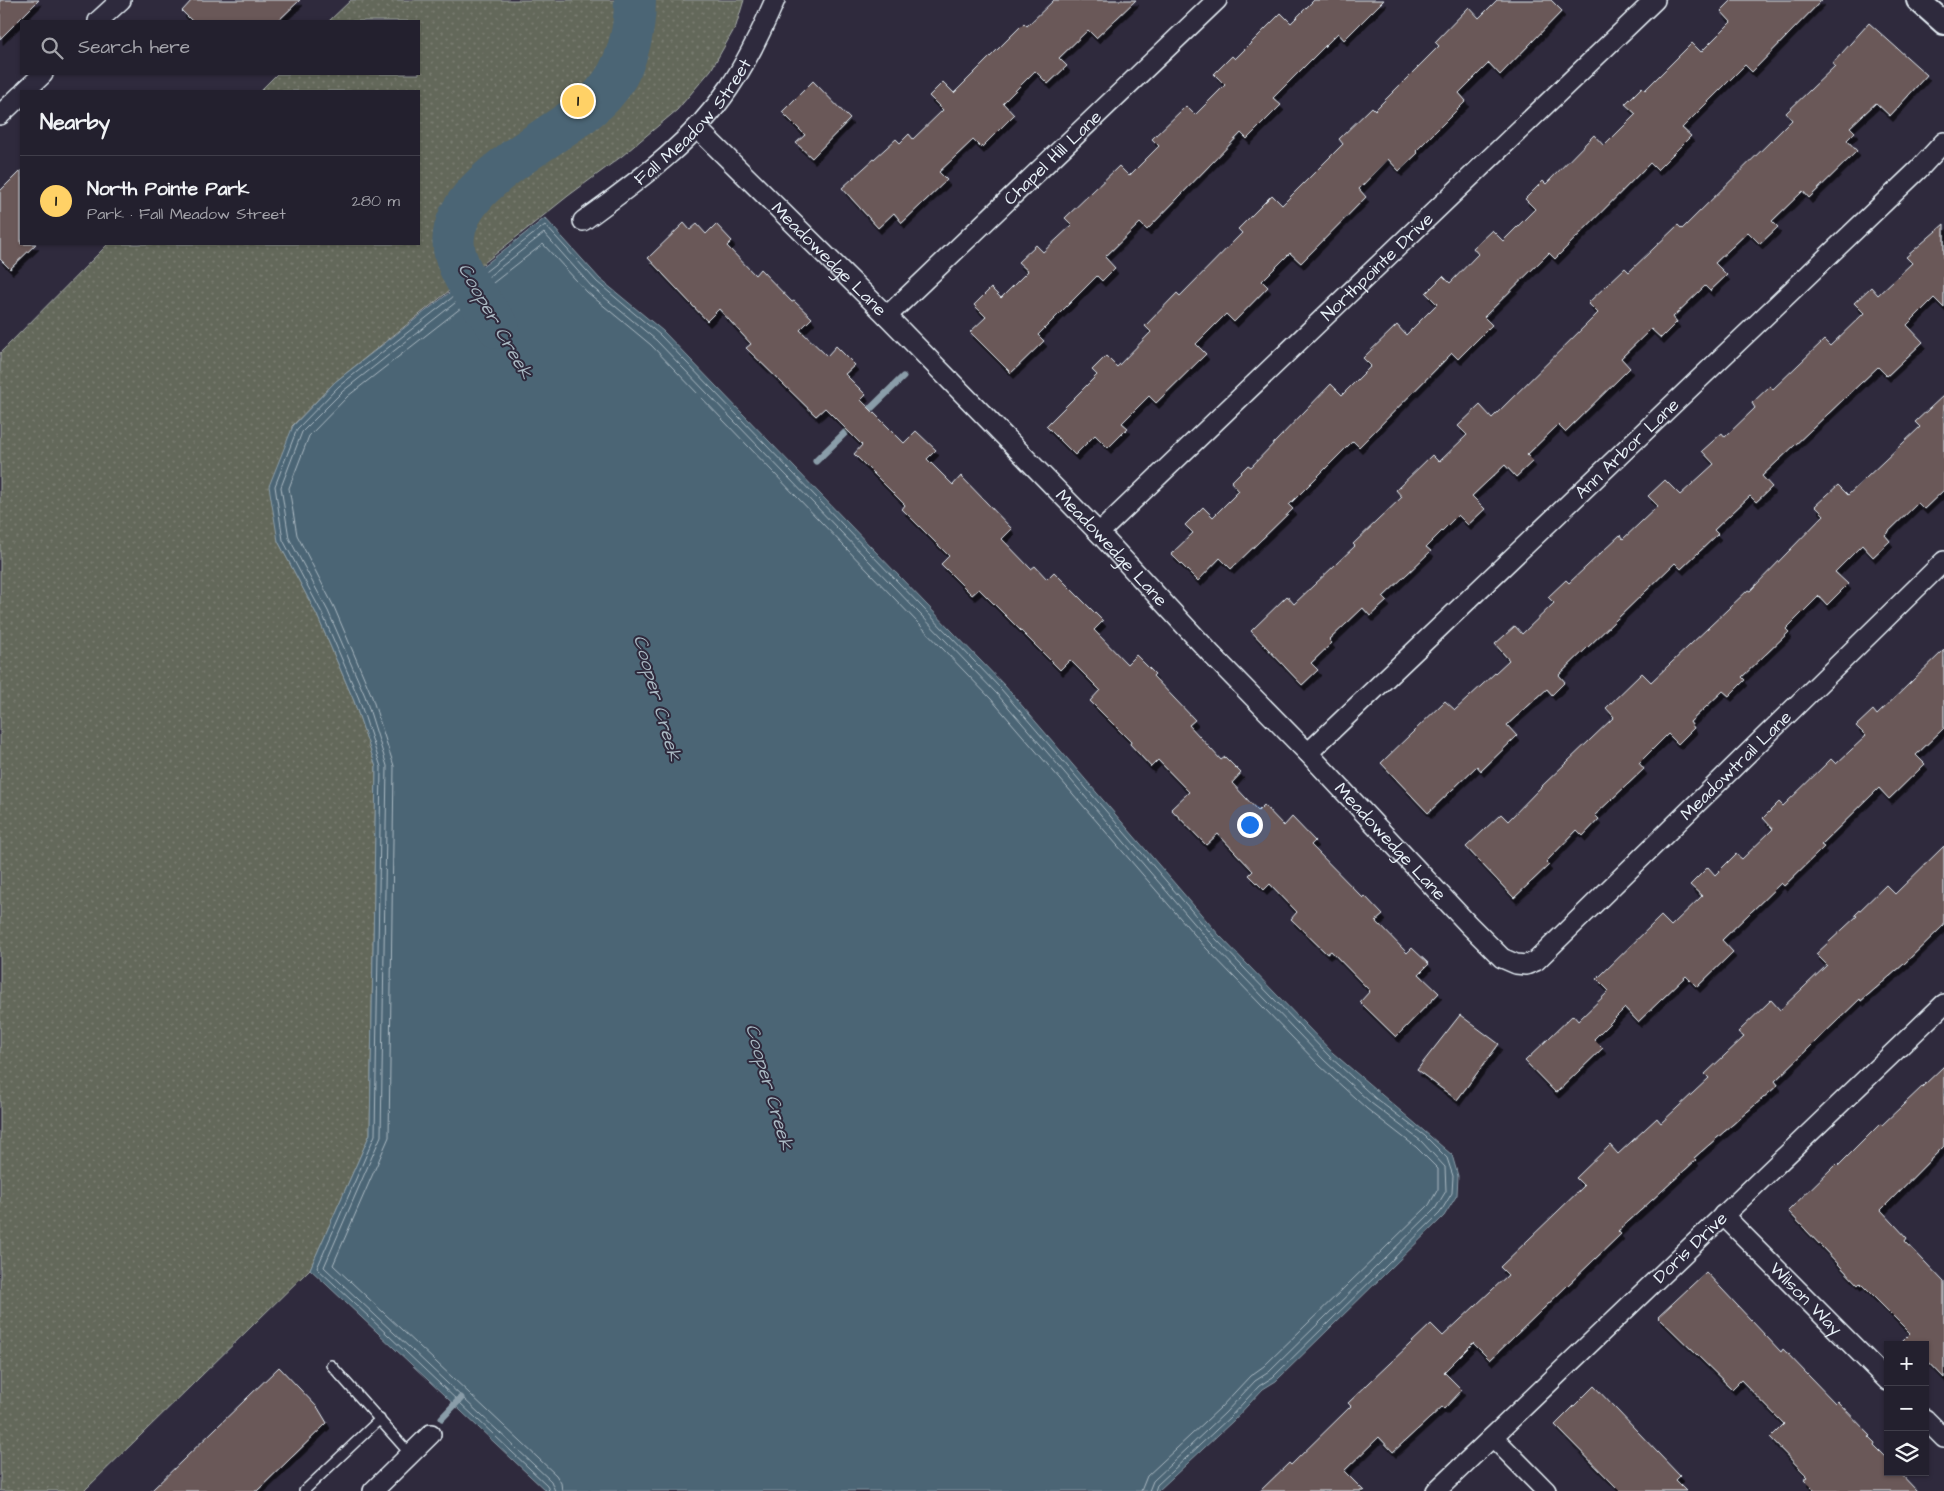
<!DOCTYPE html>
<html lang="en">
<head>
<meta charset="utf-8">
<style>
  body { margin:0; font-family:"Architects Daughter",sans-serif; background:#2f2d3a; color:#f1f3f6 }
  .controls { position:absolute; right:15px; bottom:15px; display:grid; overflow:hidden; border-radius:0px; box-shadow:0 1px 4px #0004 }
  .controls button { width:45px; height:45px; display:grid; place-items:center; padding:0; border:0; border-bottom:1px solid #403e4a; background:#23202e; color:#f1f3f6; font:25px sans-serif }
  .you { position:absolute; left:1249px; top:824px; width:18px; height:18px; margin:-12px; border:4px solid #fff; border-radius:50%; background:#1a73e8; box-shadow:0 0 0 8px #1a73e833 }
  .badge { display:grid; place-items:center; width:32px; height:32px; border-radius:50%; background:#ffd166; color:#111; font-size:16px; font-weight:700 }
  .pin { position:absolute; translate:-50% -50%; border:2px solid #fff; box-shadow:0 1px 5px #0006 }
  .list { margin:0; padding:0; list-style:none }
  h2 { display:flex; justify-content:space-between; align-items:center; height:65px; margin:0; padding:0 20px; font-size:21px }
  h2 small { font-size:16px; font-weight:400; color:#a3a3aa }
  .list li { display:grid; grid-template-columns:32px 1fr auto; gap:15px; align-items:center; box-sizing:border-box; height:90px; padding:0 20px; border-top:1px solid #403e4a }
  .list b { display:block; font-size:19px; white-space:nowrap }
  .list p { margin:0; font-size:16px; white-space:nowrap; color:#a3a3aa }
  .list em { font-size:16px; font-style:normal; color:#a3a3aa }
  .icon { flex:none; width:28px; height:28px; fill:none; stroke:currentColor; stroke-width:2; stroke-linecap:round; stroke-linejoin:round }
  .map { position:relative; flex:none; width:1944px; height:1491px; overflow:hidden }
  .search { position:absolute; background:#23202e; box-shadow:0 1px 4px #0004; left:20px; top:20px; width:400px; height:55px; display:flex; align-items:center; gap:12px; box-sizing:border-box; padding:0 18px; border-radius:0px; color:#a3a3aa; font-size:19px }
  .panel { position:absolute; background:#23202e; box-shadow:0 1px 4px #0004; left:20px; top:90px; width:400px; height:155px; border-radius:0px }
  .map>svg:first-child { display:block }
  .green { fill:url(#green-dots); stroke:#a6aca9 }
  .water { fill:#4c6574; stroke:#8a9da9 }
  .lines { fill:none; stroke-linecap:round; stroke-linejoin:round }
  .shore { stroke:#aab9c3; stroke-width:1 }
  .stream { stroke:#8a9da9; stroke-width:7 }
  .river { stroke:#4c6574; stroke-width:42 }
  .building { fill:#6b5859; stroke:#e8f1f8; filter:url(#shadow) }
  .service-casing { stroke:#e8f1f8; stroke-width:12 }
  .minor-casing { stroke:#e8f1f8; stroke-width:22 }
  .tertiary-casing { stroke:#e8f1f8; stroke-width:26 }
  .service { stroke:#2f2a3d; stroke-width:9 }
  .minor { stroke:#2f2a3d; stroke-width:19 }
  .tertiary { stroke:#2f2a3d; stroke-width:22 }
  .labels { text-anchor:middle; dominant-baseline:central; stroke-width:4; stroke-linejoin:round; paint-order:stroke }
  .street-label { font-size:18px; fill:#e8f1f8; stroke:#2f2a3d }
  .water-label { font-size:19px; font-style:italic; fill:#aab9c3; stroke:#2f2a3d }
</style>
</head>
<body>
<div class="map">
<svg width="1944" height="1491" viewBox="0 0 1944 1491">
  <defs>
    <pattern id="green-dots" width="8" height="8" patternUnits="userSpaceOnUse" patternTransform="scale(1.25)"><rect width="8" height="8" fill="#64685a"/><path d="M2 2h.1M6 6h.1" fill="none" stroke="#7a7e72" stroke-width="1.8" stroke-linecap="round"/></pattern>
    <filter id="shadow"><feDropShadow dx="3" dy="5.5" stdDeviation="0" flood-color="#0009"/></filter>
  </defs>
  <rect width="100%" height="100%" fill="#2f2a3d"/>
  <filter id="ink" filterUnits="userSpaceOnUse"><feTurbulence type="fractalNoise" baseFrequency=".02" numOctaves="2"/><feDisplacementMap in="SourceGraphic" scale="10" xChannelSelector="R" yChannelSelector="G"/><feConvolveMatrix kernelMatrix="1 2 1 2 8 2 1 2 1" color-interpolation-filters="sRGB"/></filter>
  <g filter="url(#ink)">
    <path class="green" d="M 351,0 L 744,0 L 736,26 L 711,70 L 677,110 L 622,156 L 568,196 L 335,382 L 292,426 L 278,541 L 317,615 L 354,701 L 376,767 L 370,1134 L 310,1269 L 84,1491 L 0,1491 L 0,353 L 108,244 L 419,244 L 419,91 L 260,91 L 277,74 L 419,74 L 419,21 L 329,21 Z"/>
    <path class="water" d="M 545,218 L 600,279 L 663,331 L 1005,686 L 1219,935 L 1333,1053 L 1452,1155 L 1458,1176 L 1457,1195 L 1444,1216 L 1276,1381 L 1263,1389 L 1233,1421 L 1158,1491 L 546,1491 L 310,1269 L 370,1134 L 376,767 L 354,701 L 317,615 L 278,541 L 269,486 L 293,426 L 335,382 Z"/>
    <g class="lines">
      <g class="shore">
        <path d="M 549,1491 L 547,1485 L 317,1268 L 375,1135 L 381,767 L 359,699 L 322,613 L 283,540 L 275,486 L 297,429 L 339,386 L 545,225 L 597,282 L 660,335 L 1001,689 L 1215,938 L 1329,1056 L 1375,1098 L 1425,1136 L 1447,1158 L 1453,1176 L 1452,1193 L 1440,1213 L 1273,1377 L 1259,1386 L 1230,1417 L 1157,1485 L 1155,1491"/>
        <path d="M 555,1491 L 551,1481 L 324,1267 L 381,1136 L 387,766 L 365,696 L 328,611 L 289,538 L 281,487 L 302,432 L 343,391 L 544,233 L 592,287 L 656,340 L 997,694 L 1211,943 L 1325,1061 L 1371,1103 L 1421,1141 L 1445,1167 L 1446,1191 L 1435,1209 L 1269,1372 L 1255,1381 L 1225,1413 L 1153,1481 L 1149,1491"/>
        <path d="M 562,1491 L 561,1483 L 556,1475 L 333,1265 L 389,1137 L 394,766 L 371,694 L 334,607 L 297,535 L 289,488 L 309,436 L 348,396 L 543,244 L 587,292 L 651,345 L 991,699 L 1206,948 L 1320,1066 L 1367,1109 L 1416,1147 L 1438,1169 L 1438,1189 L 1429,1205 L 1264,1366 L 1250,1376 L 1220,1408 L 1147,1476 L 1141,1491"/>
      </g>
      <g class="stream">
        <path d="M 864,415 L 903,377"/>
        <path d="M 816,461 L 854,424"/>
        <path d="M 442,1418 L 461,1398"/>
      </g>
      <path class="river" d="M 499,328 C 485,307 465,284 457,260 C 430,188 566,136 603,95 C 626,70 635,33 635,0"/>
    </g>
    <g class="building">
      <path d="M 0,0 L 39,0 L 0,39 Z"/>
      <path d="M 192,0 L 300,0 L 278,21 L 192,21 L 182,11 Z"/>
      <path d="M 1054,0 L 1136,0 L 1096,38 L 1088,30 L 1059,58 L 1067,66 L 1048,84 L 1035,71 L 1003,103 L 1014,115 L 981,148 L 973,140 L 939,172 L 947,180 L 902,223 L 894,213 L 878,228 L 842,188 L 896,139 L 900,143 L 909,134 L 913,139 L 943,110 L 929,96 L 943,82 L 954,93 L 1024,23 L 1027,26 Z"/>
      <path d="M 1314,0 L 1384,0 L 1344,40 L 1338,33 L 1273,98 L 1281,105 L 1247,139 L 1241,133 L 1147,230 L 1140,223 L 1105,257 L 1115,268 L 1102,281 L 1097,276 L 1038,335 L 1044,341 L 1011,373 L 970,332 L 986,317 L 974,305 L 991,288 L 1001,298 L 1028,271 L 1018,262 L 1036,245 L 1043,252 L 1072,225 L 1065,218 L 1119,166 L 1129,176 L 1159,146 L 1152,139 L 1186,106 L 1195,115 L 1225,85 L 1214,74 L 1232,56 L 1235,59 L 1281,13 L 1291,23 Z"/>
      <path d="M 1497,0 L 1551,0 L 1562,11 L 1500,75 L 1489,63 L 1459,93 L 1466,101 L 1416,151 L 1418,153 L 1399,171 L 1388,159 L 1359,189 L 1366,197 L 1301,263 L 1290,253 L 1262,281 L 1268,287 L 1234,322 L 1226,314 L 1196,344 L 1206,354 L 1156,403 L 1149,396 L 1122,423 L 1128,428 L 1108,448 L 1095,435 L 1075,455 L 1046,426 L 1097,375 L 1092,370 L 1106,356 L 1117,367 L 1151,332 L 1145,326 L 1177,293 L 1180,296 L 1242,233 L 1238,229 L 1272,195 L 1282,205 L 1343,144 L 1339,139 L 1372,107 L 1375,110 L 1439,46 L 1435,42 L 1469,7 L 1479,18 Z"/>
      <path d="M 1732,0 L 1822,0 L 1752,72 L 1745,65 L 1682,128 L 1691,136 L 1657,170 L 1650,163 L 1555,259 L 1549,253 L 1484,317 L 1492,325 L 1458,359 L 1452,353 L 1359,447 L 1353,441 L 1289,505 L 1293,509 L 1231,569 L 1220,558 L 1198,581 L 1171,554 L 1193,533 L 1185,525 L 1203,507 L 1213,517 L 1239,491 L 1231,482 L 1248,465 L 1251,467 L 1331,384 L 1342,395 L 1371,366 L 1363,358 L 1397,325 L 1406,335 L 1437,304 L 1426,293 L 1443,276 L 1450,283 L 1478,254 L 1473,248 L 1492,230 L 1503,241 L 1535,209 L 1525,199 L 1543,181 L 1546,184 L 1594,135 L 1604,146 L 1636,114 L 1625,104 L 1642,87 L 1645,90 L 1692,43 L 1701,52 L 1731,22 L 1721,11 Z"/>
      <path d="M 1869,23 L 1927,75 L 1890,116 L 1876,103 L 1850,127 L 1855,132 L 1847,140 L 1857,151 L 1809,198 L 1803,191 L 1772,221 L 1778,227 L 1760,244 L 1748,232 L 1715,263 L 1727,275 L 1710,291 L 1705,286 L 1673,317 L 1677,322 L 1661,338 L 1651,329 L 1621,358 L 1630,368 L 1565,432 L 1558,425 L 1527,455 L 1533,461 L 1516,477 L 1505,465 L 1472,496 L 1485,509 L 1468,525 L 1458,515 L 1426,547 L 1431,551 L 1383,597 L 1387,601 L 1370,616 L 1363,608 L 1329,640 L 1332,643 L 1311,663 L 1318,670 L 1302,685 L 1251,631 L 1287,596 L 1294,604 L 1355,546 L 1353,544 L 1402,497 L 1396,490 L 1432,455 L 1439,462 L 1467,435 L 1458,426 L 1480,405 L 1492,418 L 1598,313 L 1588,303 L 1625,268 L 1629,272 L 1678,225 L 1682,229 L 1792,120 L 1786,113 L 1835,66 L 1832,64 Z"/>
      <path d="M 813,81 L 850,119 L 812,158 L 796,143 L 805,135 L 782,112 Z"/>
      <path d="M 21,170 L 21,244 L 36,244 L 10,269 L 0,259 L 0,191 Z"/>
      <path d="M 684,223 L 690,230 L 697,224 L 706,234 L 716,224 L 732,241 L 727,246 L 755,275 L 760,269 L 792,302 L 794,301 L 812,318 L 800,330 L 827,356 L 836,346 L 855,365 L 845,374 L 866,395 L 861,400 L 904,443 L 916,431 L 936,450 L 927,459 L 953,485 L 961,476 L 1012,529 L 1002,539 L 1031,569 L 1035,566 L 1047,579 L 1054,572 L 1103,621 L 1094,630 L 1127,664 L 1136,655 L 1155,674 L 1153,676 L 1195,720 L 1189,725 L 1221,760 L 1225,757 L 1241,773 L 1232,783 L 1258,811 L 1264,805 L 1284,826 L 1292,817 L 1315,841 L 1311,845 L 1363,898 L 1365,896 L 1383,915 L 1376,921 L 1407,953 L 1412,948 L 1429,964 L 1419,974 L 1439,993 L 1396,1037 L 1360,1002 L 1370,991 L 1331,951 L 1327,954 L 1291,919 L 1297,912 L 1270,884 L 1264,890 L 1249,875 L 1253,871 L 1218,834 L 1206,845 L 1171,809 L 1189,792 L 1158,760 L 1151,767 L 1130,744 L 1131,742 L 1090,701 L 1100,690 L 1070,660 L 1060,670 L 979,589 L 972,595 L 941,564 L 949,556 L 902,509 L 905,505 L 854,454 L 862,445 L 825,408 L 816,416 L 746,348 L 751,344 L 719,309 L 707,321 L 648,258 Z"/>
      <path d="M 1944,224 L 1944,308 L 1934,298 L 1907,325 L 1923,342 L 1887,376 L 1878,367 L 1762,476 L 1772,487 L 1756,502 L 1750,496 L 1714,530 L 1718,534 L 1681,569 L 1675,563 L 1559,675 L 1565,682 L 1552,695 L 1547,689 L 1507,725 L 1517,736 L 1481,771 L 1477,766 L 1428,813 L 1381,763 L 1445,701 L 1455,710 L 1509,660 L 1495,644 L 1515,626 L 1522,634 L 1554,603 L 1548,597 L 1566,580 L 1569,583 L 1620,535 L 1623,539 L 1658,506 L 1648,496 L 1665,480 L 1680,495 L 1714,464 L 1702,451 L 1722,433 L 1725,437 L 1755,408 L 1752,403 L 1770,386 L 1773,389 L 1824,340 L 1830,346 L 1864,313 L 1854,303 L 1871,287 L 1878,295 L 1912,263 L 1906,257 Z"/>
      <path d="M 1944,395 L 1944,490 L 1924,509 L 1918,503 L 1885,535 L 1890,541 L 1873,557 L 1862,545 L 1835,572 L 1848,584 L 1827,605 L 1819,596 L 1786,629 L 1789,632 L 1742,677 L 1745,680 L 1729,696 L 1723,691 L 1690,722 L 1694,728 L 1678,744 L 1668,734 L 1639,763 L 1644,769 L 1595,815 L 1599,819 L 1583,836 L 1577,830 L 1546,862 L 1549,865 L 1514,898 L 1466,847 L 1501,814 L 1508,821 L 1542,786 L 1614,717 L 1606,708 L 1642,673 L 1651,682 L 1748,590 L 1750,591 L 1824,515 L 1815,506 L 1838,485 L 1848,495 L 1920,427 L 1915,422 Z"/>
      <path d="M 1944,650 L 1944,728 L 1916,755 L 1925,764 L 1889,799 L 1879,788 L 1821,845 L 1824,847 L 1784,886 L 1781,883 L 1722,940 L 1733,952 L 1697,987 L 1686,976 L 1638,1022 L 1625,1008 L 1594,1039 L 1603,1048 L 1556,1093 L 1525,1061 L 1573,1015 L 1578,1021 L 1609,991 L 1597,979 L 1661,916 L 1671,926 L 1702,896 L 1690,885 L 1708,867 L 1715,875 L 1736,854 L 1742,859 L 1773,829 L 1763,818 L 1779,802 L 1783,806 L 1831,759 L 1836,764 L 1866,736 L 1856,726 L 1873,710 L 1877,715 Z"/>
      <path d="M 1944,846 L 1944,925 L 1904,964 L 1861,1001 L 1860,999 L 1813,1044 L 1775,1081 L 1778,1085 L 1694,1158 L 1696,1160 L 1618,1231 L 1621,1234 L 1490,1360 L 1473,1343 L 1444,1372 L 1462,1390 L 1444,1409 L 1442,1407 L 1393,1452 L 1379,1437 L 1344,1471 L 1364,1491 L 1260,1491 L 1289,1463 L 1291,1465 L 1351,1406 L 1348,1403 L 1431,1324 L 1443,1336 L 1508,1275 L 1500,1267 L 1584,1186 L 1576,1178 L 1610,1145 L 1618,1154 L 1657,1118 L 1661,1123 L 1709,1078 L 1705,1074 L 1744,1037 L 1738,1032 L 1771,1000 L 1780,1010 L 1827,965 L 1816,954 L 1857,916 L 1855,915 L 1886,885 L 1895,894 Z"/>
      <path d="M 1460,1015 L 1499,1044 L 1457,1100 L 1417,1070 Z"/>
      <path d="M 1944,1066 L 1944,1146 L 1881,1210 L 1907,1238 L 1905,1241 L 1944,1282 L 1944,1378 L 1925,1358 L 1925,1345 L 1898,1345 L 1910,1333 L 1860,1283 L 1858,1285 L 1788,1211 L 1836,1164 L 1838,1166 L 1880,1124 L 1882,1125 Z"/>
      <path d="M 1706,1272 L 1781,1352 L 1783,1349 L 1835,1403 L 1837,1401 L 1871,1436 L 1869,1437 L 1875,1443 L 1874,1445 L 1888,1459 L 1888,1472 L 1899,1472 L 1917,1491 L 1815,1491 L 1804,1480 L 1808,1477 L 1770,1438 L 1784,1424 L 1741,1380 L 1732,1389 L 1658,1317 Z"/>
      <path d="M 279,1367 L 318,1408 L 327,1423 L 257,1491 L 151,1491 Z"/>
      <path d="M 1594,1386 L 1680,1476 L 1676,1480 L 1687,1491 L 1620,1491 L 1555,1425 Z"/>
    </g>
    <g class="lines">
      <g class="service-casing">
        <g id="service">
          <path d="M 331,1365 L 410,1454"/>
          <path d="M 304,1491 L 380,1419"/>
        </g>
      </g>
      <g class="minor-casing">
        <g id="minor">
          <path d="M 98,21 L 121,0"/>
          <path d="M 25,91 L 43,74"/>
          <path d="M 0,115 L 21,95"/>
          <path id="s1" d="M 697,128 L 887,316 L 1099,533 L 1212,655 L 1308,753 L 1468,924 L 1502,958 L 1516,964 L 1526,965 L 1536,961 L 1944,561"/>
          <path id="s2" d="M 583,221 C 636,182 692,143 729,88 C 748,60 762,30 775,0"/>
          <path id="s3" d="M 887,316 L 1217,0"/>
          <path id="s4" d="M 1099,533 L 1655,0"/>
          <path id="s5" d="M 1308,753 L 1918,170 L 1944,142"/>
          <path id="s6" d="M 1723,1215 L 1888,1381"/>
          <path d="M 1925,1419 L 1944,1438"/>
          <path d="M 1493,1437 L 1546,1491"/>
          <path d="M 373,1491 L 431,1434"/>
          <path id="s7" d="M 1436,1491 L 1944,1004"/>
        </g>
      </g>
      <g class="tertiary-casing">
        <path id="tertiary" d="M 1918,0 L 1944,23"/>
      </g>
      <use href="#service" class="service"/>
      <use href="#minor" class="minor"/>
      <use href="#tertiary" class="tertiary"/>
    </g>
  </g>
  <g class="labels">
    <g class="street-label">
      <text stroke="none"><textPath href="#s2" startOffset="149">Fall Meadow Street</textPath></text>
      <text stroke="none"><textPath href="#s3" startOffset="229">Chapel Hill Lane</textPath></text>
      <text stroke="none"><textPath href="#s1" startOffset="186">Meadowedge Lane</textPath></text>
      <text stroke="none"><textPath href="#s4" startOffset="385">Northpointe Drive</textPath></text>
      <text stroke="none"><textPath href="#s5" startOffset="441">Ann Arbor Lane</textPath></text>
      <text stroke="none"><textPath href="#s1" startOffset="590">Meadowedge Lane</textPath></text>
      <text stroke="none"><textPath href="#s1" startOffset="1472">Meadowtrail Lane</textPath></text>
      <text stroke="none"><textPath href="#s1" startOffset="995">Meadowedge Lane</textPath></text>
      <text stroke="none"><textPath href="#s7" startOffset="352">Doris Drive</textPath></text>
      <text stroke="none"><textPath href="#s6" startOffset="118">Wilson Way</textPath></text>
    </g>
    <g class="water-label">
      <text transform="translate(495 321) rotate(60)">Cooper Creek</text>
      <text transform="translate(657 698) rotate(74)">Cooper Creek</text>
      <text transform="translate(769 1087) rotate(74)">Cooper Creek</text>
    </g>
  </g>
</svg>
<div class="controls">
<button>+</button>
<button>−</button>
<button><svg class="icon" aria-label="layers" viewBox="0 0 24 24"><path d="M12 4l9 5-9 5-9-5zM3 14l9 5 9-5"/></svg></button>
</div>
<div class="you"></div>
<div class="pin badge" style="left:578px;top:101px">1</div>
<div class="search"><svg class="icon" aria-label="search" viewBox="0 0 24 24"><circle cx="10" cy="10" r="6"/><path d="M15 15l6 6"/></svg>Search here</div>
<section class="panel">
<h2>Nearby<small></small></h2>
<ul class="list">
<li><span class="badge">1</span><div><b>North Pointe Park</b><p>Park · Fall Meadow Street</p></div><em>280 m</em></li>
</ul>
</section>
</div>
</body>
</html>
